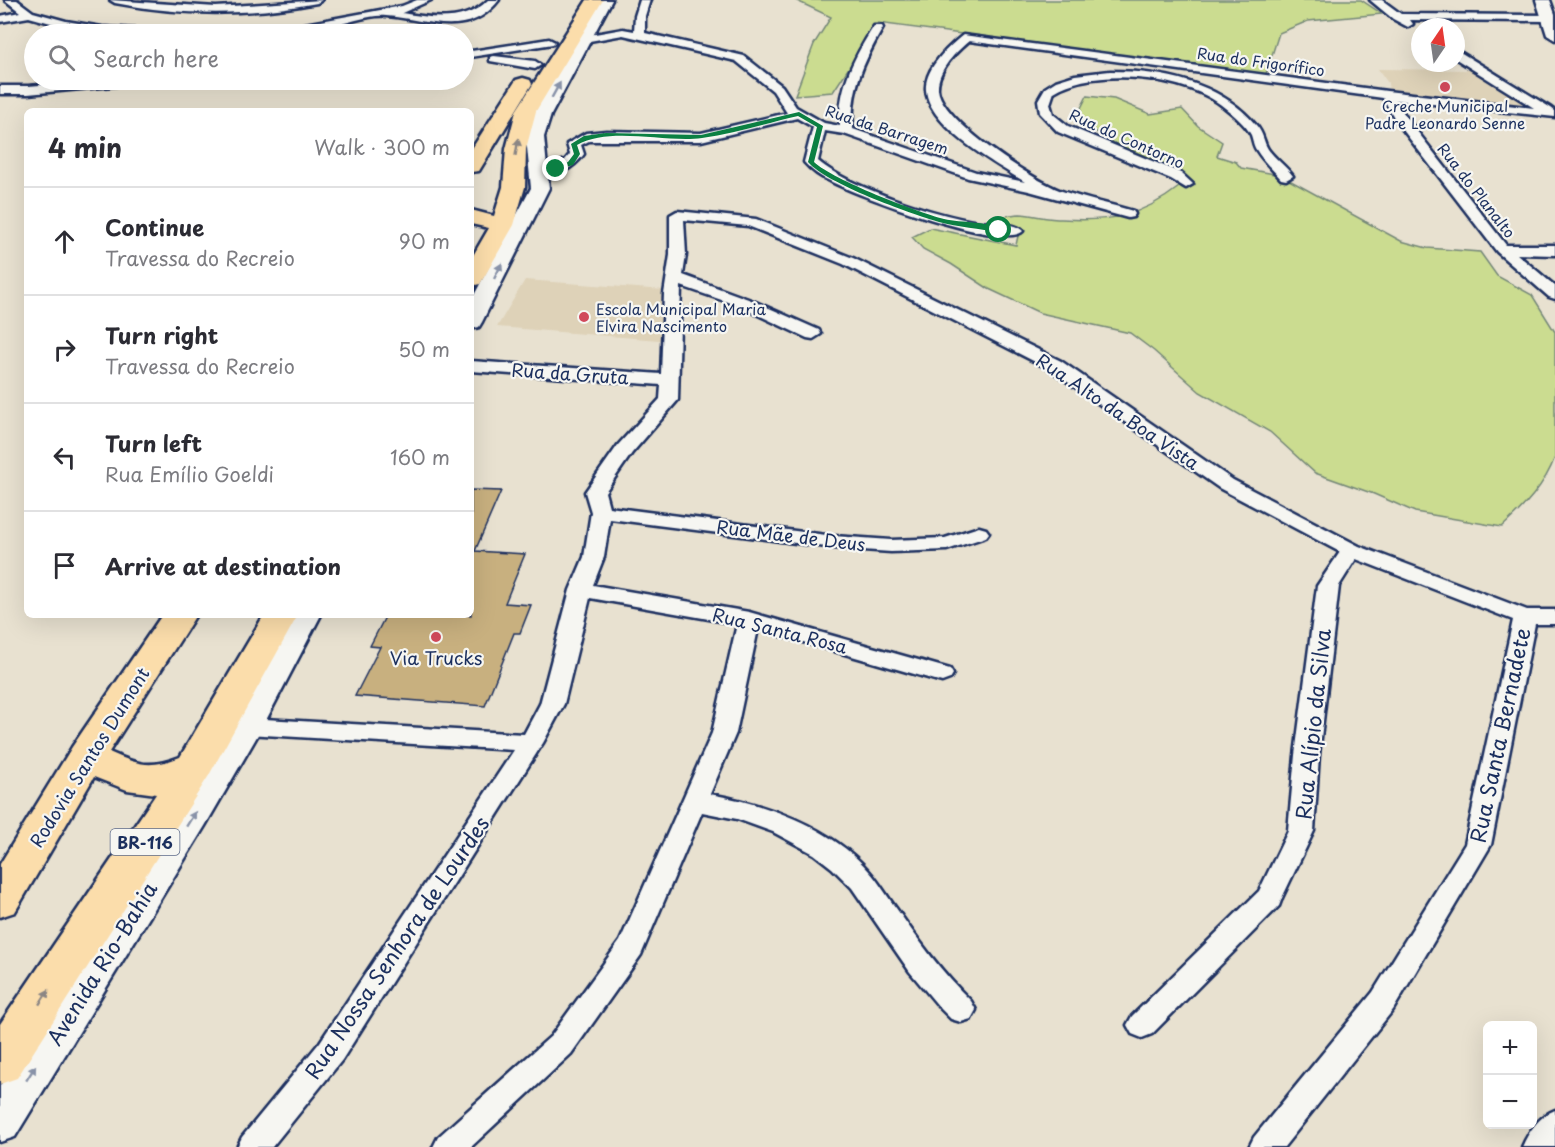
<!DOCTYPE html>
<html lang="en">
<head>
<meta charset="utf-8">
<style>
  body { margin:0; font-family:"Playpen Sans",sans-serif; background:#f7f7f7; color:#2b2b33 }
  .controls { position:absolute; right:18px; bottom:18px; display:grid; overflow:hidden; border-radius:9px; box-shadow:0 6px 24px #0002 }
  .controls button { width:54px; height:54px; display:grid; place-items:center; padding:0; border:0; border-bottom:2px solid #e1e1e2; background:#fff; color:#2b2b33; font:30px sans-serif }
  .compass { position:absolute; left:1411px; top:18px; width:54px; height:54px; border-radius:50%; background:#fff; box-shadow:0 6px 24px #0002; rotate:13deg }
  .stop { position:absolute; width:18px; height:18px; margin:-14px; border:4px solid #0b8043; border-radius:50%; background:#fff }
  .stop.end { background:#0b8043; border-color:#fff; box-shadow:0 2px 6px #0008 }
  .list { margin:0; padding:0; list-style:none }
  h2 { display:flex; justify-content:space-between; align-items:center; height:78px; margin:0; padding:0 24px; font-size:26px }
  h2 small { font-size:20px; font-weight:400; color:#7c7c81 }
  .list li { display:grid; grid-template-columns:39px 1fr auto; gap:18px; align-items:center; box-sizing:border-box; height:108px; padding:0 24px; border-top:2px solid #e1e1e2 }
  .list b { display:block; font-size:22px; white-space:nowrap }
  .list p { margin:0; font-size:20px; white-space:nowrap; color:#7c7c81 }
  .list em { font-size:20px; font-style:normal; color:#7c7c81 }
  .icon { flex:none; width:33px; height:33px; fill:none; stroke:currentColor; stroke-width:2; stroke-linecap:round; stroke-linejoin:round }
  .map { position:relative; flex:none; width:1555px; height:1147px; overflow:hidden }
  .search { position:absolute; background:#fff; box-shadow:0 6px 24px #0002; left:24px; top:24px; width:450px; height:66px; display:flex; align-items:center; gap:15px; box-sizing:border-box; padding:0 21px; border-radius:33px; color:#7c7c81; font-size:22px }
  .panel { position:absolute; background:#fff; box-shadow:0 6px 24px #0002; left:24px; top:108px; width:450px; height:510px; border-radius:9px }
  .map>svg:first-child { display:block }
  .built { fill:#ded2b8 }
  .green { fill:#cbdc90; stroke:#738677; stroke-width:1.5 }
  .building { fill:#c8b07f; stroke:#1b2f5e; stroke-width:1.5 }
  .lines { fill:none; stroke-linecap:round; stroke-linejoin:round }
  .street-casing { stroke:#1b2f5e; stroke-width:5 }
  .secondary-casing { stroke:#1b2f5e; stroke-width:5 }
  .highway-casing { stroke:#1b2f5e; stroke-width:5 }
  .street { fill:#f6f6f2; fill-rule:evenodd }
  .secondary { fill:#f6f6f2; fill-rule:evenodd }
  .highway { fill:#fbddab; fill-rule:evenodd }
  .oneway { fill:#8892a8 }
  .oneway2 { fill:#8b8684 }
  .route { fill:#0b8043 }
  .poi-dot { fill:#d1495b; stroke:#f6f6f2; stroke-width:2 }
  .labels { text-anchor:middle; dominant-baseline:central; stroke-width:4.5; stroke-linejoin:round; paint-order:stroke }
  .far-street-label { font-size:15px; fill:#1b2f5e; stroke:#f6f6f2 }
  .far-poi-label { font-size:15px; fill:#1b2f5e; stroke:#f6f6f2 }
  .shield { fill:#f6f6f2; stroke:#5d6b8a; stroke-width:1.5 }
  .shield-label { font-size:16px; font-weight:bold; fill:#1b2f5e }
  .street-label { font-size:18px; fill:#1b2f5e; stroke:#f6f6f2 }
  .poi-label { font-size:18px; fill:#1b2f5e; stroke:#f6f6f2 }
  .near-street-label { font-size:21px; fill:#1b2f5e; stroke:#f6f6f2 }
</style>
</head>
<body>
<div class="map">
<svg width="1555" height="1147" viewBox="0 0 1555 1147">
  <rect width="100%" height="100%" fill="#e8e1d0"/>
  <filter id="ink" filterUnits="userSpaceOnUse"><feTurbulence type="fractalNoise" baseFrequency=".0167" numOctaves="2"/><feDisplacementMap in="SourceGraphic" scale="12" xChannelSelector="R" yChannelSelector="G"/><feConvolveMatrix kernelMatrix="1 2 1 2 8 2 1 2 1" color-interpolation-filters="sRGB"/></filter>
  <g filter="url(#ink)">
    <g class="built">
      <path d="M 1378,69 L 1472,70 L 1534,108 L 1389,92 L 1388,83 Z"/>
      <path d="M 525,280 L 665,290 L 671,341 L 497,327 Z"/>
    </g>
    <g class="green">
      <path d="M 795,0 L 1361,0 L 1382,14 L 1308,21 L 1279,33 L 1266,74 L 878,23 L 833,92 L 795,95 L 814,44 L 831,17 Z"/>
      <path d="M 1087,96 L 1114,99 L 1150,114 L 1182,109 L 1198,126 L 1222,142 L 1217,156 L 1236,162 L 1241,168 L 1280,175 L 1401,241 L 1427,248 L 1480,252 L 1497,276 L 1532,295 L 1555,332 L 1555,457 C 1545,485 1524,507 1502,527 L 1415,512 L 1374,494 L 1315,473 L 1270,432 L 1200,392 L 1154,351 L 1130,333 L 1040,313 L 989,289 L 951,264 L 923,249 L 912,237 L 930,228 L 1016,245 L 1018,236 L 988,220 C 998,218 1010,214 1020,214 C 1034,215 1048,219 1062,219 C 1109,222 1141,217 1179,187 L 1163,163 L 1117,145 L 1081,122 L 1081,108 Z"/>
    </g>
    <path class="building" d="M 471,490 L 501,491 L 475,551 L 525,554 L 505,603 L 531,605 L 520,633 L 514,633 L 485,706 L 355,696 L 380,647 L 370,646 L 386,615 L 471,615 Z"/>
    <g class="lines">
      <g class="street-casing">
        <g id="street">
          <path d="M 5,0 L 17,0 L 33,12 L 66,21 L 102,27 L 170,31 L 176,34 L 102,33 L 65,27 L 29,17 L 0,22 L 0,16 L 20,12 Z"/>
          <path d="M 110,0 L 216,7 L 322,0 L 317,3 C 249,16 183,16 115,3 Z"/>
          <path d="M 417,0 L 431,0 L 402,13 C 432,18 464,24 488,0 L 499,0 C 468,40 427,19 386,16 C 373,14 354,21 340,24 L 380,32 L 381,34 C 365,34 351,33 335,29 L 335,25 L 283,34 L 245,34 L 251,31 L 278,29 L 402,6 Z"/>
          <path d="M 640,0 L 650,0 L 645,16 L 645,33 L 744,56 L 782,86 L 796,107 L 824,123 L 840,126 C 838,88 854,57 874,26 L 882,26 L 883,28 C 864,61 850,90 853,129 L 976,172 L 1025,182 C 997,165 929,127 926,90 C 924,69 948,47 963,35 L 1387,91 L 1534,108 L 1456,59 L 1456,51 L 1460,52 L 1551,108 L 1555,111 L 1555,117 L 1396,100 L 1406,117 L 1506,245 L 1555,245 L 1555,255 L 1517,254 L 1555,286 L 1555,299 L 1549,297 L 1497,252 L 1396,121 L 1383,98 L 969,41 C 956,52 937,70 938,89 C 940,120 1034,181 1062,191 C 1085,199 1110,204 1133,211 L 1135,214 L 1133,217 L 1128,218 L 1029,191 L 968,178 L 844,134 L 825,131 L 818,161 C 849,188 937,215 979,222 C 991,224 1015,222 1023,231 C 1005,251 855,195 830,181 C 820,177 811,170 804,162 L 813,127 L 797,118 L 701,141 L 589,141 L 581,145 L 584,154 C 575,167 552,182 535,178 L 533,175 L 535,172 L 565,160 L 570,154 L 567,144 L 586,133 L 606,131 L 701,133 L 787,113 L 773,91 L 736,61 L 623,35 L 584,42 L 578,39 L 584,36 L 623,29 L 634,31 L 635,16 Z"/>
          <path d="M 1370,0 L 1382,0 L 1401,14 L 1549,15 L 1554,18 L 1549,21 L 1410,20 L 1413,24 L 1408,27 L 1393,19 Z"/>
          <path d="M 549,39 L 555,42 L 553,44 L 464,58 L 465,52 Z"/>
          <path d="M 494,56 L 535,61 L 541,65 L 535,69 L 490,61 L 490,57 Z"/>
          <path d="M 1110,71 C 1164,71 1220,82 1256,125 C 1264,134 1263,141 1268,149 C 1275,159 1286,166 1293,176 L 1286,180 L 1281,179 C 1273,170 1264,162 1257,151 C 1253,146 1253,140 1251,135 C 1246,125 1234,115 1225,108 C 1189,76 1094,66 1054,92 L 1050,104 L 1053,114 L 1068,126 L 1181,173 L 1193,184 L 1186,188 L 1171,179 L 1058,132 L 1040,113 L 1038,100 L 1045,88 L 1056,81 L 1075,75 Z"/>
          <path d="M 101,80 L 140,80 L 134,84 L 28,94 L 0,94 L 0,86 L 28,86 Z"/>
          <path d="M 677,211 L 756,219 L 853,258 L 1061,361 L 1233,480 L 1359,546 L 1527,610 L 1555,610 L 1555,624 L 1535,624 L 1491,845 L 1393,1010 L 1284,1147 L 1249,1147 L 1254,1137 L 1373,992 L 1465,844 L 1513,620 L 1356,559 L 1339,586 L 1319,755 L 1314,831 L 1282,898 L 1279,906 L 1152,1034 L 1142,1038 L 1132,1034 L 1127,1025 L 1132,1016 L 1259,891 L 1288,831 L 1295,755 L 1317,586 L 1340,552 L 1219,488 L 1049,369 L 843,264 L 748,226 L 684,220 L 686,255 L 683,275 L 751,300 L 819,330 L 821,334 L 813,339 L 807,338 L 739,306 L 681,286 L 678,400 L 632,453 L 605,492 L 609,507 L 834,536 L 891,540 L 945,538 L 979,527 L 986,529 L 989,533 L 986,537 L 947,550 L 891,552 L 834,548 L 610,519 L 604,557 L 593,585 L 749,612 L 950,669 L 953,674 L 950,679 L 942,682 L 758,629 L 736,733 L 710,794 C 766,804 831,827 869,871 C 879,882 887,896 896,908 C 919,941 942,973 971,1001 L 976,1010 L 971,1019 L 961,1022 L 951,1019 L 940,1008 L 910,972 L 852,888 L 832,868 L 814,854 L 773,832 L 737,819 L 702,812 L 641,955 L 571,1054 L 471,1147 L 433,1147 L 438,1137 L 551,1036 L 620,941 L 712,733 L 737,624 L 590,598 L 564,704 L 543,743 L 342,1060 L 272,1147 L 237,1147 L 242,1137 L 320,1042 L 514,750 L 247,734 L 239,732 L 235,726 L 239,720 L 247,718 L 524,734 L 540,704 L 570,590 L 584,557 L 591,512 L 585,492 L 618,445 L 660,399 L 661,385 L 471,371 L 471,361 L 661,374 L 664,294 L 670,255 L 670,215 Z"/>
          <path d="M 1555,1110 L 1555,1147 L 1522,1147 C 1529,1131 1539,1116 1555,1110 Z"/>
        </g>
      </g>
      <g class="secondary-casing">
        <g id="secondary">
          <path d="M 598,0 L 612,0 L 551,115 L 544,137 L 549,188 L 482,322 L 479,327 L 471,329 L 471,301 L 531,188 L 526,137 L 533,115 Z"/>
          <path d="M 1536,0 L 1550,0 L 1555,14 L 1555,40 L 1547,35 Z"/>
          <path d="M 291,615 L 321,615 L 263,726 L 205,826 L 15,1137 L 0,1142 L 0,1086 L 181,808 L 232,724 Z"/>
        </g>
      </g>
      <g class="highway-casing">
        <g id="highway">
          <path d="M 587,0 L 603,0 L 536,111 L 526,149 L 525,187 L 514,225 L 480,284 L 471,286 L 471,259 L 489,228 L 471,224 L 471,210 L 494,216 L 503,187 L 506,149 L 516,111 Z"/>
          <path d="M 523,78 L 530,80 L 532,84 L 479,171 L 471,172 L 471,150 L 516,80 Z"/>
          <path d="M 162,615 L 196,615 L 109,752 C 139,765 149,769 180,757 L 264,615 L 298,615 L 208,777 L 17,1078 L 0,1084 L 0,1024 L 156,794 L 127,790 L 94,777 L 15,912 L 0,917 L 0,864 L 72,747 Z"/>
        </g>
      </g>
      <use href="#street" class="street"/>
      <use href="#secondary" class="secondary"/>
      <use href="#highway" class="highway"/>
    </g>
    <defs><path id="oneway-solid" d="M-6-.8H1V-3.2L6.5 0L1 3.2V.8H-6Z" transform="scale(1.5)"/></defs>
    <g class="oneway">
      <use href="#oneway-solid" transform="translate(556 90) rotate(-61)"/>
      <use href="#oneway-solid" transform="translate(498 271) rotate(-64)"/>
      <use href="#oneway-solid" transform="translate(191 819) rotate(-58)"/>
      <use href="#oneway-solid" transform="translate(31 1073) rotate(-58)"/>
    </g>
    <g class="oneway2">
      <use href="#oneway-solid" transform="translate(517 147) rotate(-80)"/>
      <use href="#oneway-solid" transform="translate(44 997) rotate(-57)"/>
    </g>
  </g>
  <path class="route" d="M 799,112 L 823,126 L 814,162 C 833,180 917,212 944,219 C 962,223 987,221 1003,230 L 999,232 C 980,229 958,227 939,222 C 909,213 827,184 808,162 L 817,127 L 798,116 C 767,123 734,134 702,138 C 665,143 610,126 577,145 L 580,154 L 573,165 L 556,170 L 553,169 L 568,162 L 574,154 L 571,144 L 584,136 L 606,133 L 701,135 Z"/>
  <g class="poi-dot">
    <circle cx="1445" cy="87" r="6"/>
    <circle cx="584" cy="317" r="6"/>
    <circle cx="436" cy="637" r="6"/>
  </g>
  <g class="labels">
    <g class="far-street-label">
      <text transform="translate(1261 61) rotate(8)">Rua do Frigorífico</text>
      <text transform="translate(887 129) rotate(18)">Rua da Barragem</text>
      <text transform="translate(1127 138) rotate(24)">Rua do Contorno</text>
      <text transform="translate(1477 190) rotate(52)">Rua do Planalto</text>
    </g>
    <g class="far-poi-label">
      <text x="1445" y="105">Creche Municipal<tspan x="1445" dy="17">Padre Leonardo Senne</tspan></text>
      <text x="596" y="308" text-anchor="start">Escola Municipal Maria<tspan x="596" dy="17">Elvira Nascimento</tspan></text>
    </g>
    <rect class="shield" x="110.5" y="829" width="69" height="26" rx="4.5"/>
    <g class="shield-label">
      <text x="145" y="842">BR-116</text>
    </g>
    <g class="street-label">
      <text transform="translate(570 373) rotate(4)">Rua da Gruta</text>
      <text transform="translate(1118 411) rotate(34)">Rua Alto da Boa Vista</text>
      <text transform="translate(791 535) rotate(7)">Rua Mãe de Deus</text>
      <text transform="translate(780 630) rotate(14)">Rua Santa Rosa</text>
      <text transform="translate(89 757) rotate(-58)">Rodovia Santos Dumont</text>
    </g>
    <g class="poi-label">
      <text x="436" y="657">Via Trucks</text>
    </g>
    <g class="near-street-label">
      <text transform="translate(1312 724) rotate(-84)">Rua Alípio da Silva</text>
      <text transform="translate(1499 735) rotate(-78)">Rua Santa Bernadete</text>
      <text transform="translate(396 947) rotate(-56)">Rua Nossa Senhora de Lourdes</text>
      <text transform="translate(101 963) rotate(-58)">Avenida Rio-Bahia</text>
    </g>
  </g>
</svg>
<div class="controls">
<button>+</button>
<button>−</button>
</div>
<svg class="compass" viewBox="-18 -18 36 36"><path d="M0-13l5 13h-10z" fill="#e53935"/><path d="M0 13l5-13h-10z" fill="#7c7c81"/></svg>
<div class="stop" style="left:999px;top:230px"></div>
<div class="stop end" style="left:556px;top:169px"></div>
<div class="search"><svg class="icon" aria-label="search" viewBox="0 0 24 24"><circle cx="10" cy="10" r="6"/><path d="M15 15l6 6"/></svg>Search here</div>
<section class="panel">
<h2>4 min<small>Walk · 300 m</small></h2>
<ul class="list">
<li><svg class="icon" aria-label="ahead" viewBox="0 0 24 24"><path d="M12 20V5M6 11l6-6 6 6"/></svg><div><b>Continue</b><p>Travessa do Recreio</p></div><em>90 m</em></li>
<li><svg class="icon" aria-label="right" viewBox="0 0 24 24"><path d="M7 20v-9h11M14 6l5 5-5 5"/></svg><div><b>Turn right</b><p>Travessa do Recreio</p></div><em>50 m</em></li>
<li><svg class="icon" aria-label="left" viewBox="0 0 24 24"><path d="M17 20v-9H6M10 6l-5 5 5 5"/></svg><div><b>Turn left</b><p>Rua Emílio Goeldi</p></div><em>160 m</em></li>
<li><svg class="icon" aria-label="arrive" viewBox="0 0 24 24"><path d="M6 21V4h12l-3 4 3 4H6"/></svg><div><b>Arrive at destination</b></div></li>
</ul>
</section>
</div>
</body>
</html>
